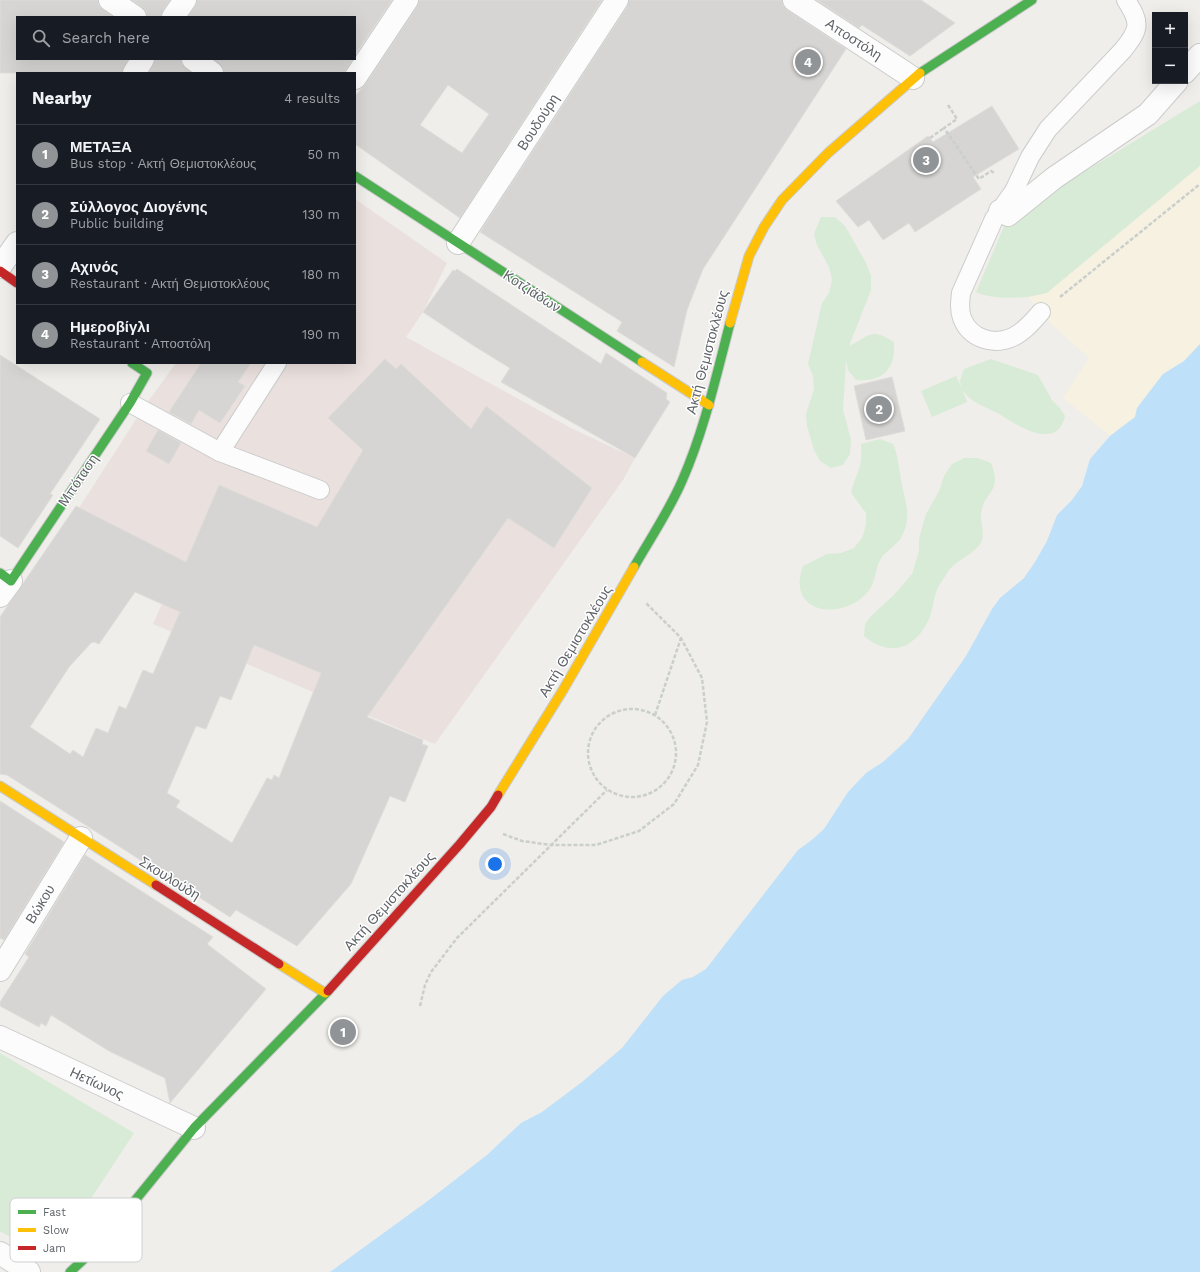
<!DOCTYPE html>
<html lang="en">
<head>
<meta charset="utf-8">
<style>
  body { margin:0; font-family:"Work Sans",sans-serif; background:#242831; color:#f1f3f6 }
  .controls { position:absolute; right:12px; top:12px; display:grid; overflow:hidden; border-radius:0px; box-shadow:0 4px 16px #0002 }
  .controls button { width:36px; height:36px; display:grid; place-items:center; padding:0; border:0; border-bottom:1px solid #363941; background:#171b24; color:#f1f3f6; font:20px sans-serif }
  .you { position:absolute; left:495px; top:864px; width:14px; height:14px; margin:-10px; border:3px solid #fff; border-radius:50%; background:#1a73e8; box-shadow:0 0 0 6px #1a73e833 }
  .badge { display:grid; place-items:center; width:26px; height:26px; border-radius:50%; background:#919496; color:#fff; font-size:13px; font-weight:700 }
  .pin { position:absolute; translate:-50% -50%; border:2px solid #fff; box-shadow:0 1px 4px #0006 }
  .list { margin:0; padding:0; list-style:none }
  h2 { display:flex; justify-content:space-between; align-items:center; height:52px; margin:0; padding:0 16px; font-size:17px }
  h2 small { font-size:13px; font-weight:400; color:#9ea1a6 }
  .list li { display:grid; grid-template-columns:26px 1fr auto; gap:12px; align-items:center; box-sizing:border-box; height:60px; padding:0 16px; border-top:1px solid #363941 }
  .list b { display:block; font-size:15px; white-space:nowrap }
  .list p { margin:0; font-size:13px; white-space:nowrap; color:#9ea1a6 }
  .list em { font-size:13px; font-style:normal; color:#9ea1a6 }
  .icon { flex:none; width:22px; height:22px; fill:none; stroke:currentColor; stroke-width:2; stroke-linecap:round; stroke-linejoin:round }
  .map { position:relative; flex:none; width:1200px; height:1272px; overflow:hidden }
  .search { position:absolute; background:#171b24; box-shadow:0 4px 16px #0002; left:16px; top:16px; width:340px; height:44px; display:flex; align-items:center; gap:10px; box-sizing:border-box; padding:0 14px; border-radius:0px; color:#9ea1a6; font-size:15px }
  .panel { position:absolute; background:#171b24; box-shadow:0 4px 16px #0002; left:16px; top:72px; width:340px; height:292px; border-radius:0px }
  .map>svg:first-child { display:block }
  .medical { fill:#eae0de }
  .green { fill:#d8ebd6 }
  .sand { fill:#f6f1e1 }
  .water { fill:#bfe0f9 }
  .building { fill:#d6d5d3; stroke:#deddd9; fill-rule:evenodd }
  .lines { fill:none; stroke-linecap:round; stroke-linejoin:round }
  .lane-casing { stroke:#cbcccc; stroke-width:20 }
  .street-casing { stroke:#cbcccc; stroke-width:24 }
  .fast-casing { stroke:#cacacb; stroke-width:11 }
  .slow-casing { stroke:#cacacb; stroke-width:11 }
  .jam-casing { stroke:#cacacb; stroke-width:11 }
  .path { stroke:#cacfcc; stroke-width:2.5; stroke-dasharray:4 2; stroke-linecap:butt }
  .lane { stroke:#fdfcfc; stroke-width:18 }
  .street { stroke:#fdfcfc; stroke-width:22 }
  .fast { stroke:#4caf50; stroke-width:9 }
  .slow { stroke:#ffc107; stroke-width:9 }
  .jam { stroke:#c62828; stroke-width:9 }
  .labels { text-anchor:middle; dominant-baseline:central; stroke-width:3; stroke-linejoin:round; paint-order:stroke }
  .street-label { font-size:14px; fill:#5f6368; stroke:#fff }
  .key { fill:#fff; stroke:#cfd0d2; stroke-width:1 }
  .key-label { font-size:11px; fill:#5f6368 }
</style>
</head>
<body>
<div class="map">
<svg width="1200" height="1272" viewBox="0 0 1200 1272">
  <rect width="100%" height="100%" fill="#efeeea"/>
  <path class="medical" d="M 355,199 L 447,263 L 423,312 L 406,337 L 571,428 L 635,458 L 623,480 L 435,744 L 153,624 L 181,560 L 79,508 L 142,410 L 176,363 L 355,363 Z"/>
  <g class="green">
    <path d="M 1200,101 L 1200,166 L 1047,293 C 1031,299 991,300 976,292 L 1005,224 L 1014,215 Z"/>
    <path d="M 821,217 L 835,217 L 845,226 L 866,263 L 871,276 L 871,290 L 849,346 C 870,336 870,327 894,342 C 896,369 883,382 856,380 L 848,370 L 846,360 L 843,410 L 851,440 L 850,454 L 843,465 L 831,468 L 820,461 L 814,450 L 807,426 L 806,414 L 814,389 L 813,376 L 808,364 L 822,303 L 829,293 L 832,280 L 829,267 L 817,245 L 814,234 Z"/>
    <path d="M 991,359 L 1038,375 L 1052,400 L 1060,408 L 1065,416 C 1057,452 1017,425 999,414 C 985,406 973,404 963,391 L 967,402 L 932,417 L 921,391 L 956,376 L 961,387 L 960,381 L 964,369 Z"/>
    <path d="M 880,439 L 893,444 C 899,458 899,470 902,485 C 906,505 912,518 901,538 C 896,546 885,551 880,560 C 874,572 876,585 865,595 C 837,622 786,611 803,566 L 827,554 L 841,553 L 854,548 L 862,538 L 866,525 L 866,513 L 851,493 C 853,483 856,478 859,469 C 862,461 861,452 861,444 Z"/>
    <path d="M 964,458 L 978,458 L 991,463 C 1003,493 984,490 981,514 C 980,523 986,535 980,544 C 973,554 961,558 952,567 C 947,571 944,579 940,584 C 933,595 934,607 929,619 C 915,649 890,658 864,636 L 865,624 L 873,614 L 894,595 L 912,574 L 919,551 L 919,539 L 926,514 L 939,491 L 944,476 L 952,464 Z"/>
    <path d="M 0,1053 L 134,1133 L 50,1261 L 0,1231 Z"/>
  </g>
  <path class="sand" d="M 1200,166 L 1200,344 L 1184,361 L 1163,374 L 1137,408 L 1135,417 L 1110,436 L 1063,398 L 1089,358 L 1053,326 L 1028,297 L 1047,293 Z"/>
  <path class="water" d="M 1200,344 L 1200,1272 L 330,1272 L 429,1200 L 487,1155 L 521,1123 L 542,1112 L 582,1082 L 622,1048 L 663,996 L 682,980 L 693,977 L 706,969 L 798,850 L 813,839 L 824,829 L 848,792 L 866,773 L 883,762 L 908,739 L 966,656 L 992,609 L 1000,598 L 1024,578 L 1035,562 L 1047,541 L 1057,515 L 1072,500 L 1082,486 L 1090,459 L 1110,436 L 1135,417 L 1137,408 L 1163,374 L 1184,361 Z"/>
  <g class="building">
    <path d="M 0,0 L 98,0 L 99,6 L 103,10 L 113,17 L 17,17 L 17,59 L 128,59 L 122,73 L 0,73 Z"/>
    <path d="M 132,0 L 170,0 L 163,10 L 161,17 L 147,17 L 146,11 L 142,7 Z"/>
    <path d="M 197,0 L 392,0 L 355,55 L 355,17 L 188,17 L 195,7 Z"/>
    <path d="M 419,0 L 602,0 L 460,218 L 355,144 L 355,96 L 365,85 L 417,7 ZM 448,85 L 489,114 L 462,153 L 420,125 Z"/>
    <path d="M 629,0 L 782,0 L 783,6 L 787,10 L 846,49 L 703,269 L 687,310 L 674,367 L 617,331 L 622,322 L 480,232 L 627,7 Z"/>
    <path d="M 817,0 L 921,0 L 955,23 L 910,56 L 862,25 L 859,28 Z"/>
    <path d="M 155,59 L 181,59 L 182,64 L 191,73 L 149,73 Z"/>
    <path d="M 214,59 L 353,59 L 344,73 L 224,73 L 223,68 Z"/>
    <path d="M 992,106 L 1019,149 L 973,177 L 981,189 L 915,232 L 909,223 L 883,240 L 869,220 L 858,227 L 836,201 L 928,136 L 933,142 Z"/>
    <path d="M 457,269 L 601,364 L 606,353 L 667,393 L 666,399 L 670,402 L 635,458 L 501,382 L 510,368 L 474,346 L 423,312 L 453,270 L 455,271 Z"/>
    <path d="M 0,355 L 100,419 L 50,494 L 53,495 L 18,548 L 0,536 Z"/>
    <path d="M 385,359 L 396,369 L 401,364 L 471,429 L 486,406 L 592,488 L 554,548 L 508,518 L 367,717 L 423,740 L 422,744 L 428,746 L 405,802 L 390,796 L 351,884 L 297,946 L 236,910 L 230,917 L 7,775 L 0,774 L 0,617 L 76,506 L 186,562 L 219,485 L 317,527 L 363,450 L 328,418 ZM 135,592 L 180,612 L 153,674 L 143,670 L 126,709 L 119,706 L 108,733 L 96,728 L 83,757 L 73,750 L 70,754 L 30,727 L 69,667 L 91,643 L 94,642 L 99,644 ZM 254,645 L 321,673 L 279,778 L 274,775 L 272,780 L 267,778 L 232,843 L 176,807 L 180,801 L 167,793 L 196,726 L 206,729 L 220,696 L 231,700 Z"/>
    <path d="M 201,363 L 251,363 L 238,382 L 245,386 L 220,423 L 199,410 L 191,424 L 169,412 Z"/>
    <path d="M 892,377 L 905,431 L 866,440 L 854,386 Z"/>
    <path d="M 158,430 L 181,443 L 169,464 L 146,451 Z"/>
    <path d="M 0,801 L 64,842 L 4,940 L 0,938 Z"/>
    <path d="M 85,855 L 213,937 L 207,944 L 266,989 L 170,1103 L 165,1078 L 109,1051 L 51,1015 L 46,1026 L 41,1023 L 39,1027 L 0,1006 L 0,1002 L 29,957 L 25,954 Z"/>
  </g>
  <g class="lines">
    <g class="lane-casing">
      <g id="lane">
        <path d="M 1041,312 C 1033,321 1024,332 1013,337 C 994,346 970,339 962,318 C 959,310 960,302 961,293 L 994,219 L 1014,191 L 1030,157 L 1048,129 L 1123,50 C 1140,29 1141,23 1126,0"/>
        <path d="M 130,403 L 220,452 L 277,363"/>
        <path d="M 220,452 L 320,490"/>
      </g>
    </g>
    <g class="street-casing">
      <g id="street">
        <path d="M 110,0 L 135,17"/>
        <path d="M 794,0 L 913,78"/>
        <path d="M 173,17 L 185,0"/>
        <path d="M 193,59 L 212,73"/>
        <path d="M 1185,72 L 1200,55"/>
        <path d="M 134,73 L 143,59"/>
        <path d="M 355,78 L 407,0"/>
        <path d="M 1000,211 L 1008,215 L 1054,178 L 1148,114 L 1177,81"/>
        <path d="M 458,243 L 617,0"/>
        <path d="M 0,267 L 17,243"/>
        <path d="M 0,596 L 11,581"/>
        <path d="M 0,970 L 81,838"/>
        <path d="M 0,1037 L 194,1128"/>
        <path d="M 0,1253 L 29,1272"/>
      </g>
    </g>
    <g class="fast-casing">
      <g id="fast">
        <path d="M 920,73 L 1032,0"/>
        <path d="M 355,176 L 642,362"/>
        <path d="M 634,567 C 650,539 669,511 682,481 C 704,431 716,377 730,323"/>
        <path d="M 0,573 L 11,581 L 130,403 L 147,373 L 132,363"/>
        <path d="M 70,1272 L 98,1246 L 194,1128 L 328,991"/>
      </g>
    </g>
    <g class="slow-casing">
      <g id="slow">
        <path d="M 730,323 L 749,256 L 764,227 L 782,200 L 828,153 L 920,73"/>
        <path d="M 642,362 L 709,405"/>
        <path d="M 0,786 L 156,885"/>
        <path d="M 498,795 L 563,690 L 634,567"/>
        <path d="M 279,964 L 325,993"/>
      </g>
    </g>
    <g class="jam-casing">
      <g id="jam">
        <path d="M 0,271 L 17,283"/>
        <path d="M 156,885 L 279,964"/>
        <path d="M 328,991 L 460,844 L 491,807 L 498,795"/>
      </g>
    </g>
    <g class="path">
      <path d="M 948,105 L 957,119 L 944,128 L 979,179 L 991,171 L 994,173"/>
      <path d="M 930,138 L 944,128"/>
      <path d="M 1060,297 L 1200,184"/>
      <circle cx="632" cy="753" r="44"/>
      <path d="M 655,715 L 681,638"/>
      <path d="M 503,834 L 522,841 L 551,845 L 596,845 L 639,831 L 674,804 L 698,765 L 707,722 L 702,678 L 681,638 L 646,603"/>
      <path d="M 420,1006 L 425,985 L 431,972 L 457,938 L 607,790"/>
    </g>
    <use href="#lane" class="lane"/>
    <use href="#street" class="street"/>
    <use href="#fast" class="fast"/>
    <use href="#slow" class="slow"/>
    <use href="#jam" class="jam"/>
  </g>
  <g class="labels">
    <g class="street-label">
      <text transform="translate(854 39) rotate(33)">Αποστόλη</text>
      <text transform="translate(538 122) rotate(-57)">Βουδούρη</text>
      <text transform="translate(532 291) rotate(33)">Κοτζιάδων</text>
      <text transform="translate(707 352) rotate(-75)">Ακτή Θεμιστοκλέους</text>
      <text transform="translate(78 480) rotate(-56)">Μπόταση</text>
      <text transform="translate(575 641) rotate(-59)">Ακτή Θεμιστοκλέους</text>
      <text transform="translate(170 878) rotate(32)">Σκουλούδη</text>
      <text transform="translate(389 901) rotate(-48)">Ακτή Θεμιστοκλέους</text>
      <text transform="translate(40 904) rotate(-59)">Βώκου</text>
      <text transform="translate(97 1083) rotate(25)">Ηετίωνος</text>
    </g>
  </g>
  <rect x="10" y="1198" width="132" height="64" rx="6" class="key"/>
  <rect x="18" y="1210" width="18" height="4" fill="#4caf50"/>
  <rect x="18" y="1228" width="18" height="4" fill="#ffc107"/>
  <rect x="18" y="1246" width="18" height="4" fill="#c62828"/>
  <g class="key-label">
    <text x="43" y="1216">Fast</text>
    <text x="43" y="1234">Slow</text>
    <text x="43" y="1252">Jam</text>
  </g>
</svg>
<div class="controls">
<button>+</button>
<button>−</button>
</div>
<div class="you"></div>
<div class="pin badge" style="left:343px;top:1032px">1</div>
<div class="pin badge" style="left:879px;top:409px">2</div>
<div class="pin badge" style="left:926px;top:160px">3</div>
<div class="pin badge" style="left:808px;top:62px">4</div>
<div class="search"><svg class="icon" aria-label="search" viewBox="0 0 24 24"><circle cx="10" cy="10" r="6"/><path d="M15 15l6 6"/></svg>Search here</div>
<section class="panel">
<h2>Nearby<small>4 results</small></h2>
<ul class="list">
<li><span class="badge">1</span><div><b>ΜΕΤΑΞΑ</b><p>Bus stop · Ακτή Θεμιστοκλέους</p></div><em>50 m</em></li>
<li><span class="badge">2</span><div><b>Σύλλογος Διογένης</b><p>Public building</p></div><em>130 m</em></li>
<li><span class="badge">3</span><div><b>Αχινός</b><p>Restaurant · Ακτή Θεμιστοκλέους</p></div><em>180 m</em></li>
<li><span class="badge">4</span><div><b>Ημεροβίγλι</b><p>Restaurant · Αποστόλη</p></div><em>190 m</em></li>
</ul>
</section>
</div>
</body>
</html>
